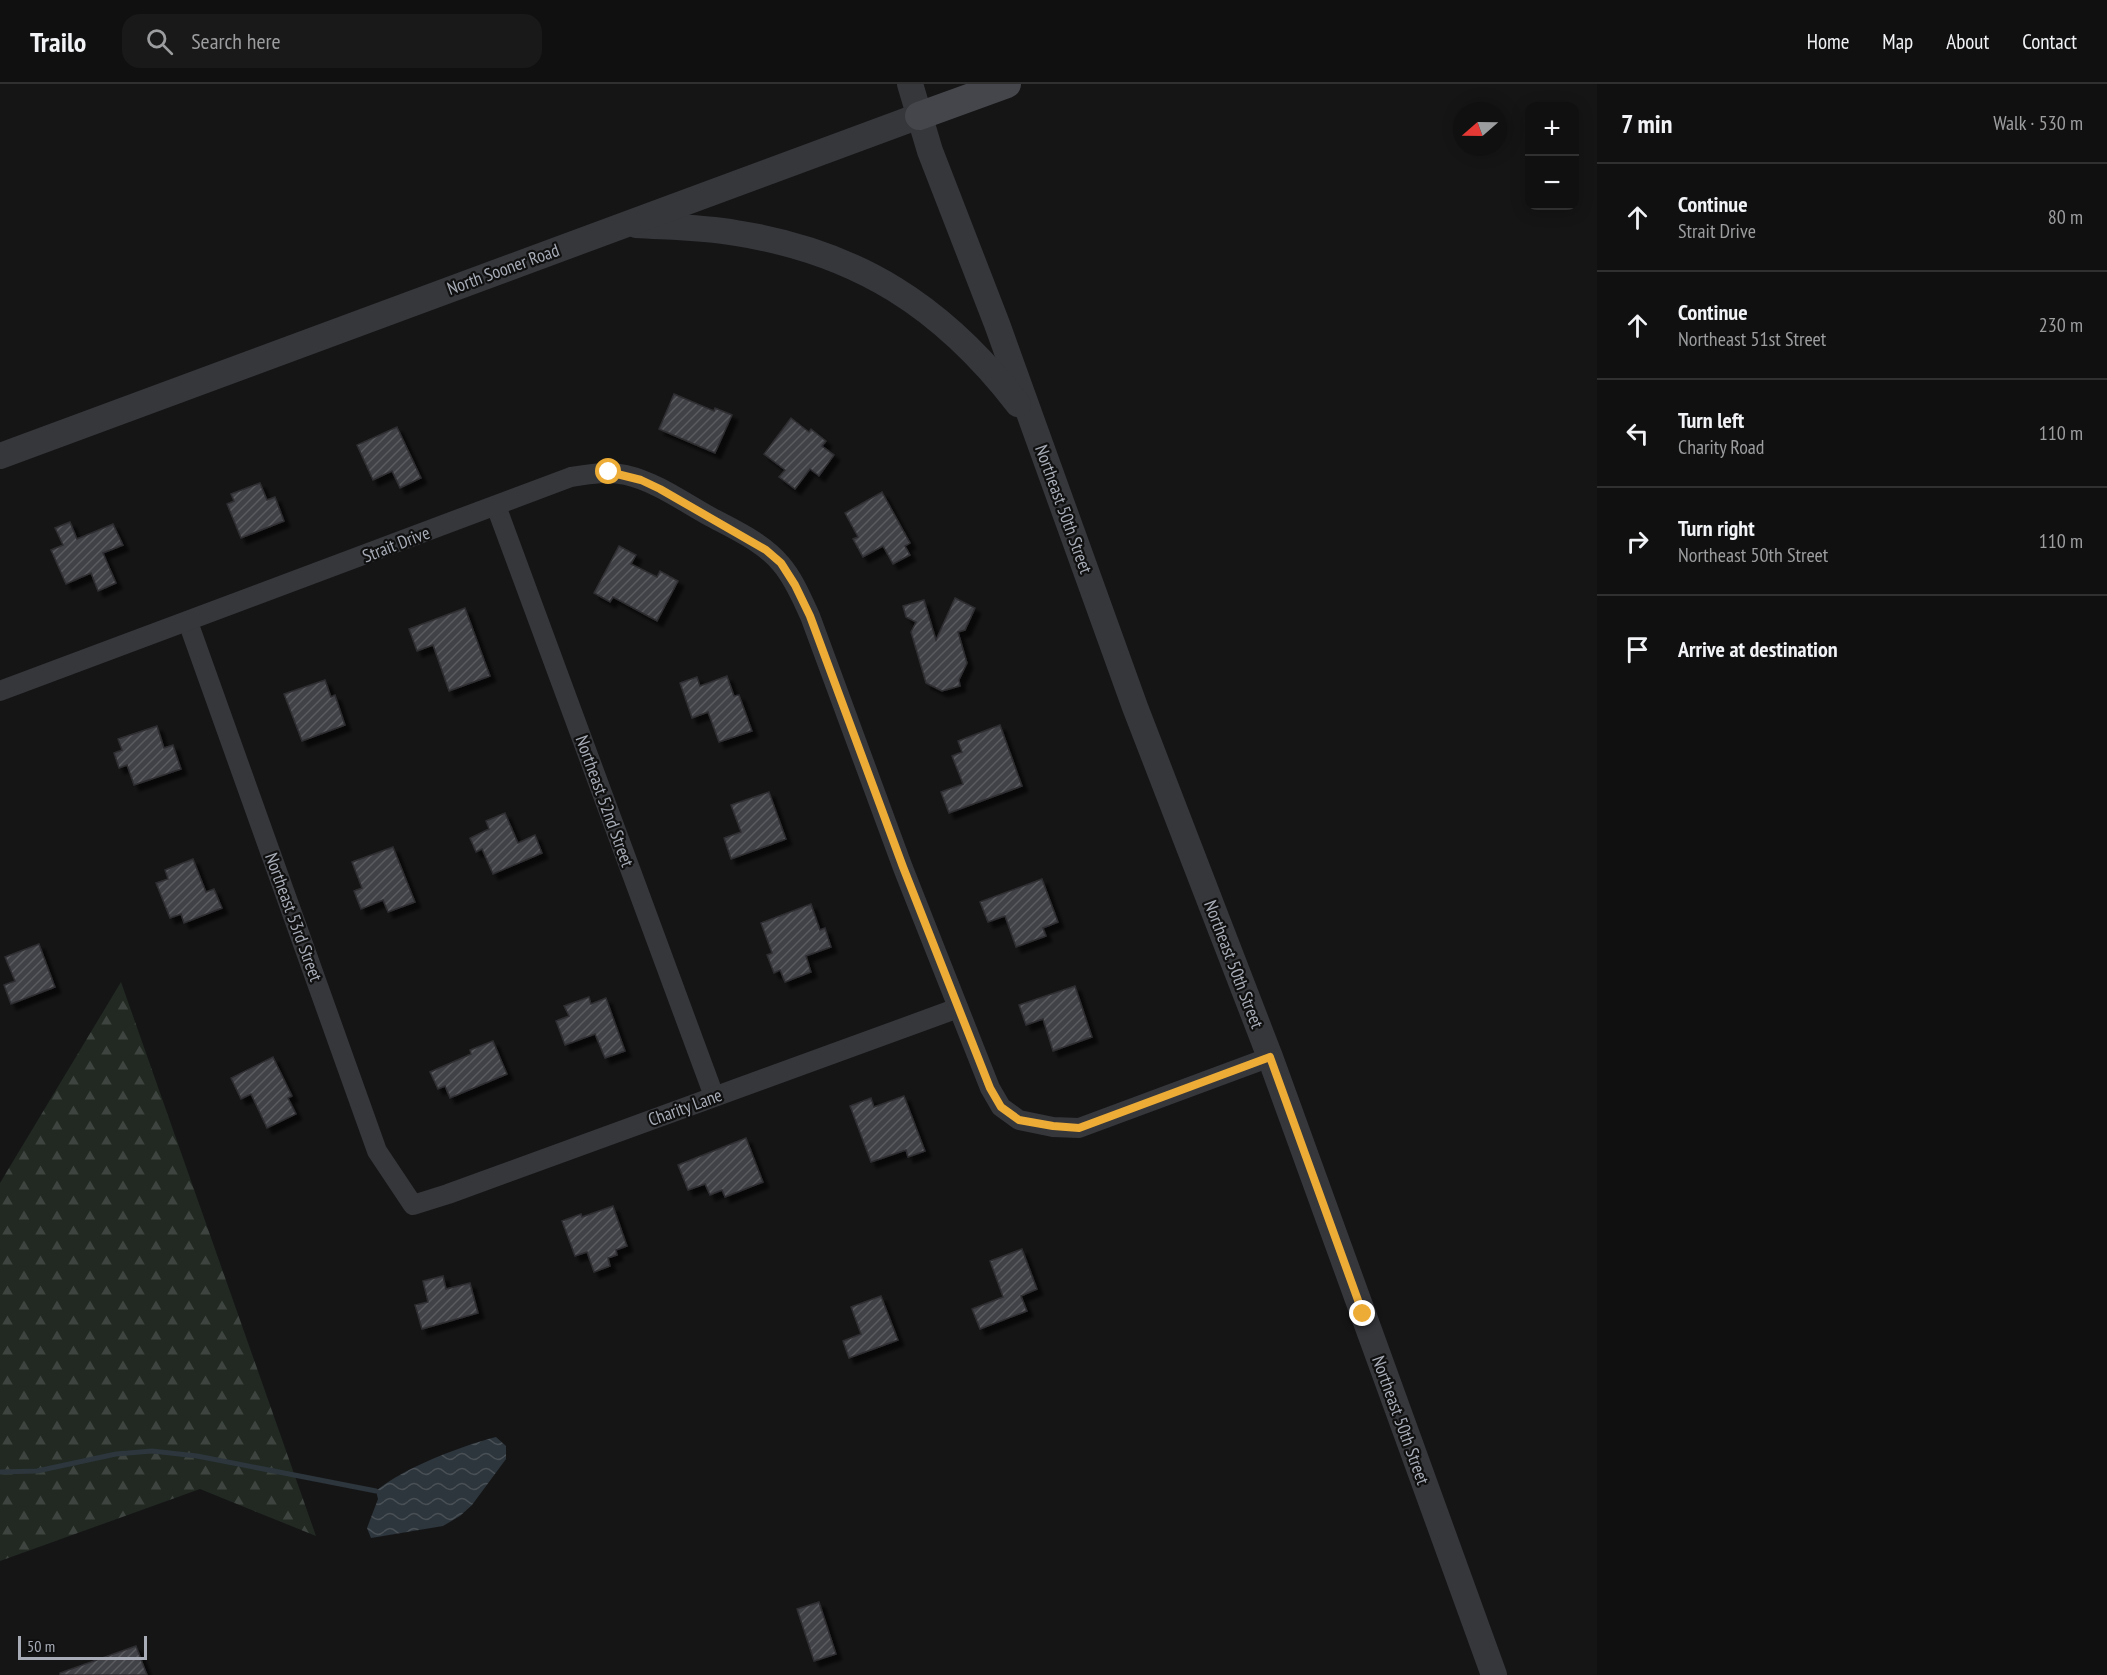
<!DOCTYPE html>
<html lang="en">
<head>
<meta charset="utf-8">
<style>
  body { margin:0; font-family:"PT Sans Narrow",sans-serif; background:#191919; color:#f1f3f6 }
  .controls { position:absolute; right:18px; top:18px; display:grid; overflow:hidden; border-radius:12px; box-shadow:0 3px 15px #0003 }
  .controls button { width:54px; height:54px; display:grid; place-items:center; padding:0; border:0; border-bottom:2px solid #303030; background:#101010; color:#f1f3f6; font:30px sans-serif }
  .compass { position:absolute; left:1453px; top:18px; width:54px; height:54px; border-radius:50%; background:#101010; box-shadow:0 3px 15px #0003; rotate:250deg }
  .scale { position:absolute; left:18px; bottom:15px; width:129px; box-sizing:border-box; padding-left:6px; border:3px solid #a7acb6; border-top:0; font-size:16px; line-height:21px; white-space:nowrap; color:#a7acb6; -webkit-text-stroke:4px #101011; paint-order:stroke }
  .stop { position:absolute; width:18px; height:18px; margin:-14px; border:4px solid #edac36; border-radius:50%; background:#fff }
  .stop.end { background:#edac36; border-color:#fff; box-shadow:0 2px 6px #0008 }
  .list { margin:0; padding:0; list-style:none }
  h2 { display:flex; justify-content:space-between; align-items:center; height:78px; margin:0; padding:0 24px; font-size:26px }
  h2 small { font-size:20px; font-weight:400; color:#9c9d9f }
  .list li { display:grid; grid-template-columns:39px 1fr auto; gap:18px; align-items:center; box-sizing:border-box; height:108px; padding:0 24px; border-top:2px solid #303030 }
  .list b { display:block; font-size:22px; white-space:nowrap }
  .list p { margin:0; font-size:20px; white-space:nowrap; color:#9c9d9f }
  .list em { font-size:20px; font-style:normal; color:#9c9d9f }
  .icon { flex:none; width:33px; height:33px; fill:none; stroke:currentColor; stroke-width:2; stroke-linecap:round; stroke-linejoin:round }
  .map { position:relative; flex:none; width:1597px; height:1591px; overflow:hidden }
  header { display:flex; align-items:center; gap:36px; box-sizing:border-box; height:84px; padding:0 30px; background:#101010; border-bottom:2px solid #303030 }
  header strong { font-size:28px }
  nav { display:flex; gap:33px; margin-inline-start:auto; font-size:21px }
  .search { width:420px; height:54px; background:#191919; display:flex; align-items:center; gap:15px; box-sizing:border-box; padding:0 21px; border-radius:18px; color:#9c9d9f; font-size:22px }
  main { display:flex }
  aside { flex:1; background:#101010 }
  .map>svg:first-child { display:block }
  .forest { fill:url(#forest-firs) }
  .water { fill:url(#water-waves) }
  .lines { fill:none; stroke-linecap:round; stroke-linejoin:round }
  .stream { stroke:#2d363c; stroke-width:5 }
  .building { fill:url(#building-hatch); stroke:#2f2f32; stroke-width:1.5; filter:url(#shadow) }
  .minor { stroke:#36373b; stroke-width:20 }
  .tertiary { stroke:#36373b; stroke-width:26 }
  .secondary { stroke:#44464b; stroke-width:28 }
  .route { stroke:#edac36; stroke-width:8 }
  .labels { text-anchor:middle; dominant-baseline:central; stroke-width:4.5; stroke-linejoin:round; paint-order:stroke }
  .street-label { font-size:18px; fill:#a7acb6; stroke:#101011 }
</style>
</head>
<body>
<header>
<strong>Trailo</strong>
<div class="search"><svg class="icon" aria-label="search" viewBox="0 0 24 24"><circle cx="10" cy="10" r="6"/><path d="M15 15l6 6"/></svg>Search here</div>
<nav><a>Home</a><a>Map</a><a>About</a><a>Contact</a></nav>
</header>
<main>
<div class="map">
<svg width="1597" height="1591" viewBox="0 0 1597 1591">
  <defs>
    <pattern id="forest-firs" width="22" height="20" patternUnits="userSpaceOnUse" patternTransform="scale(1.5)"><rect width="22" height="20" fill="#212922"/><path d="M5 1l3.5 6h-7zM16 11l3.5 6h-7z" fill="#3e4540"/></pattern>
    <pattern id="water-waves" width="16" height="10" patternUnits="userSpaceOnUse" patternTransform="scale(1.5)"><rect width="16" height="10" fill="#2d363c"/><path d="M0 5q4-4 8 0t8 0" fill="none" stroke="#495056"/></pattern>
    <pattern id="building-hatch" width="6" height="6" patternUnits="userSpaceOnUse" patternTransform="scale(1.5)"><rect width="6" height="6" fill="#414246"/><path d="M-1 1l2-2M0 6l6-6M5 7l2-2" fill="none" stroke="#5a5b5e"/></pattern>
    <filter id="shadow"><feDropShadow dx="5.5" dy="5.5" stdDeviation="1.5" flood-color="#0009"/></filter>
  </defs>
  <rect width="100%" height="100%" fill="#151516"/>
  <path class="forest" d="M 121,898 L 316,1452 L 200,1405 L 0,1477 L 0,1099 Z"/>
  <path class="water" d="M 496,1353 L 506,1362 L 506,1375 L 472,1421 L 460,1432 L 443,1442 L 371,1454 L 367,1444 L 378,1415 L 376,1407 C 403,1384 461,1362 496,1353 Z"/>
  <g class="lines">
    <path class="stream" d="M 0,1388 L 37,1387 L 116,1370 L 152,1367 L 197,1372 L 376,1407"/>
  </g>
  <g class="building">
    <path d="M 674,310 L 714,327 L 715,324 L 732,331 L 715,369 L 659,345 Z"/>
    <path d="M 791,334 L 809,348 L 811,345 L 826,357 L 822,362 L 834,371 L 819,392 L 810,385 L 795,405 L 779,393 L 785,386 L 764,370 Z"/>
    <path d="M 397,343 L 421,394 L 400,404 L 392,387 L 373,396 L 357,361 Z"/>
    <path d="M 260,399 L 267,416 L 275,413 L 284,437 L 241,454 L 227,420 L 234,417 L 231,410 Z"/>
    <path d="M 882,408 L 910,459 L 905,462 L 910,471 L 893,480 L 883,462 L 863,473 L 853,455 L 858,453 L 845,429 Z"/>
    <path d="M 70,438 L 77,455 L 113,440 L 123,461 L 103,469 L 116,499 L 98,507 L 91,489 L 66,500 L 51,466 L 63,461 L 55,444 Z"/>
    <path d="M 619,462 L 636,471 L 631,480 L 657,493 L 660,487 L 678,497 L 657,537 L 613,513 L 610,518 L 594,509 Z"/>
    <path d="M 955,514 L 975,524 L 965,546 L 958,548 L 967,579 L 959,596 L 960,602 L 942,607 L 926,599 L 911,548 L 916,538 L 906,533 L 903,522 L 924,516 L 936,556 Z"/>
    <path d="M 465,524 L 490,592 L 449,607 L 433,561 L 417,567 L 409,545 Z"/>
    <path d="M 727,592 L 734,612 L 739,611 L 752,647 L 719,658 L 708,628 L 692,634 L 680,599 L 697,593 L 700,602 Z"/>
    <path d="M 325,596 L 331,613 L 335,611 L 345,641 L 302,657 L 284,610 Z"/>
    <path d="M 1000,641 L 1022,702 L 949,729 L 941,708 L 963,700 L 952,672 L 962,668 L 958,657 Z"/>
    <path d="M 157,642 L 164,664 L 173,661 L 181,685 L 134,701 L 127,681 L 119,684 L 114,669 L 122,666 L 118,655 Z"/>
    <path d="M 769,708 L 786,755 L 731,775 L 724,754 L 741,748 L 731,721 Z"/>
    <path d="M 505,729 L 518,759 L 535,751 L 542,769 L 493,790 L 482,765 L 476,768 L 470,754 L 489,745 L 486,737 Z"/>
    <path d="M 393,763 L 415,818 L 388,828 L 383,816 L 361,825 L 354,807 L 362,804 L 352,778 Z"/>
    <path d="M 193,775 L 206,808 L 214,805 L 222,824 L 184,839 L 181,830 L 170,834 L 156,799 L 168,795 L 165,786 Z"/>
    <path d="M 1042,795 L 1058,838 L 1043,844 L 1046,852 L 1016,863 L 1005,832 L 988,838 L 980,818 Z"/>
    <path d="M 811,820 L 820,846 L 825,844 L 831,863 L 806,872 L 811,888 L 785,898 L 780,886 L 774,889 L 767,871 L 772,869 L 761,839 Z"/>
    <path d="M 39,860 L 55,903 L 11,920 L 4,901 L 15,897 L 5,873 Z"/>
    <path d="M 1075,902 L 1092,953 L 1053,967 L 1043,935 L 1026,941 L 1019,921 Z"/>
    <path d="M 589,913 L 591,920 L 606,914 L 625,967 L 605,974 L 595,950 L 565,961 L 556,937 L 569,932 L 564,922 Z"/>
    <path d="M 493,957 L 507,990 L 450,1014 L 445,1002 L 438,1005 L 430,988 L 471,970 L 470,966 Z"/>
    <path d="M 273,973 L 292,1012 L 288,1014 L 296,1030 L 267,1044 L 251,1010 L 241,1015 L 231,994 Z"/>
    <path d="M 904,1012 L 925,1067 L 908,1073 L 906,1066 L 871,1078 L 850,1022 L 871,1014 L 874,1023 Z"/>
    <path d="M 746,1054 L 763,1098 L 725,1113 L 722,1106 L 710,1111 L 705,1100 L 688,1106 L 678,1081 Z"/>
    <path d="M 613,1122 L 627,1162 L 616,1166 L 617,1171 L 608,1174 L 610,1182 L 594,1188 L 587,1168 L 575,1172 L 562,1137 L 581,1130 L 582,1133 Z"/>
    <path d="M 1022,1165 L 1037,1205 L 1021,1212 L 1027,1227 L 980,1245 L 972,1225 L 1003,1213 L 990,1177 Z"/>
    <path d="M 443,1192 L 446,1205 L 470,1199 L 478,1229 L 422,1245 L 415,1221 L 428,1218 L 423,1197 Z"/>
    <path d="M 881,1212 L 898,1256 L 849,1274 L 843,1257 L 861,1250 L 851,1223 Z"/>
    <path d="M 819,1518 L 836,1570 L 814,1577 L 797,1525 Z"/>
    <path d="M 136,1562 L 147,1591 L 60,1591 L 60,1589 Z"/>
  </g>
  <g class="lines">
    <g class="minor">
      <path d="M 496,422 L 714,1012"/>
      <path d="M 188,538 L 377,1067 L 413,1121 L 448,1110 L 958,924"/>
      <path d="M 0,607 L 571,393 C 590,390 607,387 626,391 C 656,398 682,417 709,432 C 733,445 763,458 781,480 C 794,495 802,515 810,532 L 903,784 L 990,1004 L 1001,1023 L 1019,1036 L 1053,1043 L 1079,1044 L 1270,973"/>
    </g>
    <g class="tertiary">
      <path d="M 910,0 L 930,67 L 997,240 L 1135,623 L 1270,973 L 1494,1591"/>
      <path d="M 636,141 C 669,143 703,143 736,149 C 858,168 943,223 1018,320"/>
      <path d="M 0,372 L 919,32"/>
    </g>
    <path class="secondary" d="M 919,32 L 1007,0"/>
  </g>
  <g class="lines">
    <path class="route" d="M 609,388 L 641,396 L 660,405 L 766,466 L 781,479 L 795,501 L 810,532 L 903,783 L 990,1004 L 1001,1023 L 1019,1036 L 1053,1042 L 1079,1044 L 1270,973 L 1363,1230"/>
  </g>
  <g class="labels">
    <g class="street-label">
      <text transform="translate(503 185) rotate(-20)">North Sooner Road</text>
      <text transform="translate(1064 425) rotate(70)">Northeast 50th Street</text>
      <text transform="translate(396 460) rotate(-21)">Strait Drive</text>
      <text transform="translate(605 717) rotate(70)">Northeast 52nd Street</text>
      <text transform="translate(294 833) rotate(70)">Northeast 53rd Street</text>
      <text transform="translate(1234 880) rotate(69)">Northeast 50th Street</text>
      <text transform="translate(685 1023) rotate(-20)">Charity Lane</text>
      <text transform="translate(1401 1336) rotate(70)">Northeast 50th Street</text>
    </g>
  </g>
</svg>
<div class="controls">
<button>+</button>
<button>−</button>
</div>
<svg class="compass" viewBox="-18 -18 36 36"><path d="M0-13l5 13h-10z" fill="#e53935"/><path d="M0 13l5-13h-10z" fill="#9c9d9f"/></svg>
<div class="scale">50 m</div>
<div class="stop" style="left:609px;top:388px"></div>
<div class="stop end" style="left:1363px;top:1230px"></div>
</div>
<aside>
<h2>7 min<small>Walk · 530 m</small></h2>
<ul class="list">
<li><svg class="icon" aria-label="ahead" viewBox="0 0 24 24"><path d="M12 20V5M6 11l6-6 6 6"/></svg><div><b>Continue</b><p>Strait Drive</p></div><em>80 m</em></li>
<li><svg class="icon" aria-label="ahead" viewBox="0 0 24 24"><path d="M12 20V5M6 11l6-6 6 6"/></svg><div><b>Continue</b><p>Northeast 51st Street</p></div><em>230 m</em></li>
<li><svg class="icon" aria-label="left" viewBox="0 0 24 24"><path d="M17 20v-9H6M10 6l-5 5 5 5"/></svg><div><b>Turn left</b><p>Charity Road</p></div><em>110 m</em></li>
<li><svg class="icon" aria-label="right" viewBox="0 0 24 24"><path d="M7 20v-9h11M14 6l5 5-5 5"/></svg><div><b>Turn right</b><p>Northeast 50th Street</p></div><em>110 m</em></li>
<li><svg class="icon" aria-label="arrive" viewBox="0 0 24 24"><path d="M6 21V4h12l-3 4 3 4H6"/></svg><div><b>Arrive at destination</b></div></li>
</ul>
</aside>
</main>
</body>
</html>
